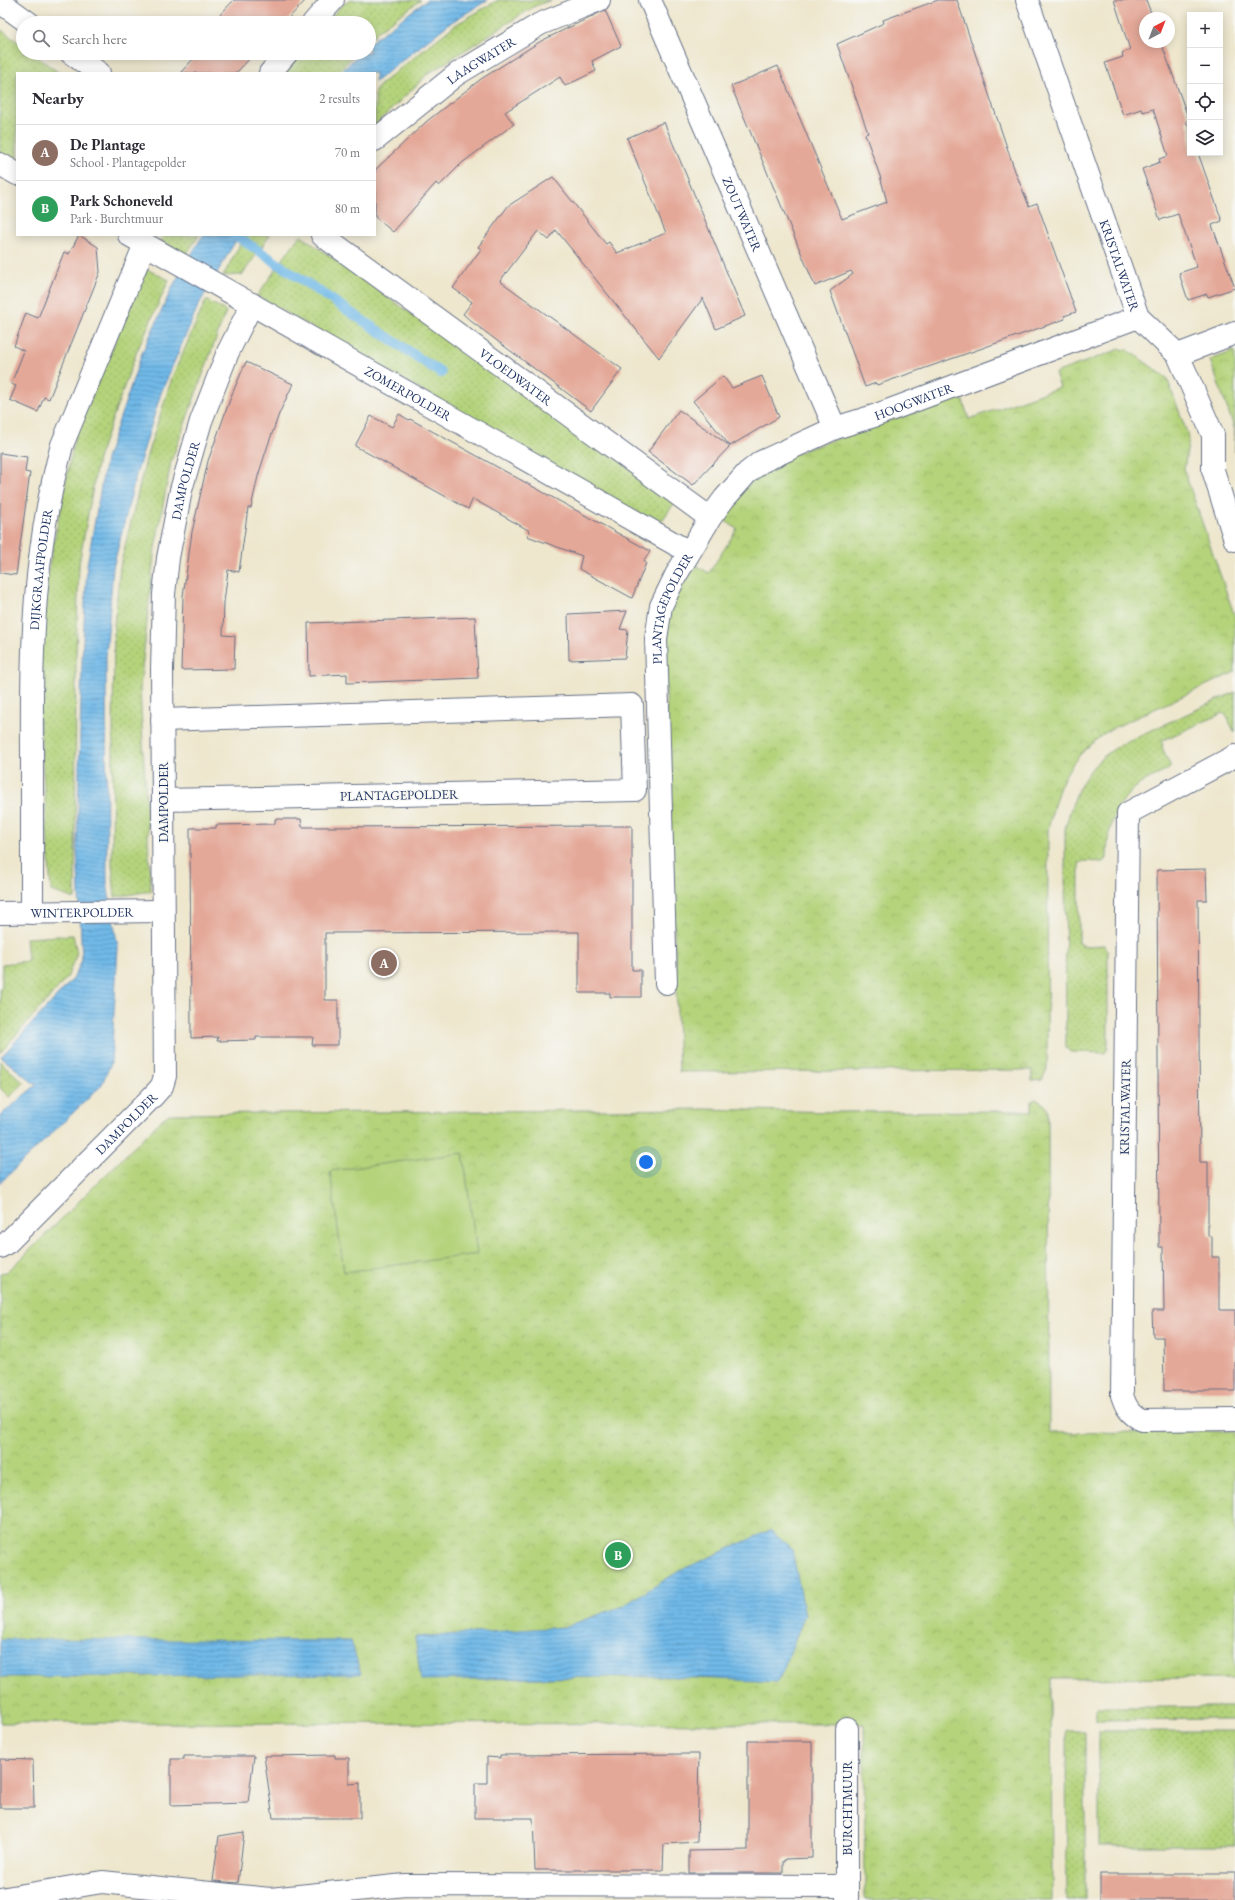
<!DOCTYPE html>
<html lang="en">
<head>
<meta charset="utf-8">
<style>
  body { margin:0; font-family:"EB Garamond",serif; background:#f7f7f7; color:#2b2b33 }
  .controls { position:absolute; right:12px; top:12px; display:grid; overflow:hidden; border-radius:0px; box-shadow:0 2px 10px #0003 }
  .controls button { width:36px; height:36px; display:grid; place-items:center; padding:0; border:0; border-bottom:1px solid #e1e1e2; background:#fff; color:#2b2b33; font:20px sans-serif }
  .compass { position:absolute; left:1139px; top:12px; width:36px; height:36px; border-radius:50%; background:#fff; box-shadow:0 2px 10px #0003; rotate:42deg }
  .you { position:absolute; left:646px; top:1162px; width:14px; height:14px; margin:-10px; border:3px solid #fff; border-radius:50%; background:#1a73e8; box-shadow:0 0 0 6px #1a73e833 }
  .badge { display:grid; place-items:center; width:26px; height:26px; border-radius:50%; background:#c8321e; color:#fff; font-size:13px; font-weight:700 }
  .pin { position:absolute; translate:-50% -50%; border:2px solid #fff; box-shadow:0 1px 4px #0006 }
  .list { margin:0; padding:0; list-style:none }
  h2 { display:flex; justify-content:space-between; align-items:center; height:52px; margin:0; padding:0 16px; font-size:17px }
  h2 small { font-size:13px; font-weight:400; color:#7c7c81 }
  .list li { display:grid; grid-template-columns:26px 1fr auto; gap:12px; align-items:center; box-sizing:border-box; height:56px; padding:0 16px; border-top:1px solid #e1e1e2 }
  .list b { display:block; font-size:15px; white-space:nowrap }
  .list p { margin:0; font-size:13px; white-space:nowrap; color:#7c7c81 }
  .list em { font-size:13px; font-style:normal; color:#7c7c81 }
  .icon { flex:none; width:22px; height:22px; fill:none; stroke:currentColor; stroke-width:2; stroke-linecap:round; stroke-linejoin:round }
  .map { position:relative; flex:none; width:1235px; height:1900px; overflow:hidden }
  .search { position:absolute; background:#fff; box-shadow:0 2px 10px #0003; left:16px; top:16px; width:360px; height:44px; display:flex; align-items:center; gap:10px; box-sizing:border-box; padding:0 14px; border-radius:22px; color:#7c7c81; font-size:15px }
  .panel { position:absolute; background:#fff; box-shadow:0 2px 10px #0003; left:16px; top:72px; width:360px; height:164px; border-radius:0px }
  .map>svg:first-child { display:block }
  .grass { fill:url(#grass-dots); stroke:#68816c }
  .park { fill:url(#park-crowns); stroke:#68816c }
  .pitch { fill:#b4d37a; stroke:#68816c }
  .water { fill:url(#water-rules); stroke:#4674a3 }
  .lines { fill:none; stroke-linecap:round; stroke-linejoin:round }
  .stream { stroke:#71b9e8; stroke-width:10 }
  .building { fill:#e4a898 }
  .minor-casing { stroke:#656f85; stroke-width:24 }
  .minor { stroke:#fff; stroke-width:22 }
  .labels { text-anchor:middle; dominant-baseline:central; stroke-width:3; stroke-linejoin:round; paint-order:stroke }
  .street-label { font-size:13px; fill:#1b2f5e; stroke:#f6f6f2 }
</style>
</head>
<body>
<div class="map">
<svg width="1235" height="1900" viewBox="0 0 1235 1900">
  <defs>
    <pattern id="grass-dots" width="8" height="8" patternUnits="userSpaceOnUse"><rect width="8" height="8" fill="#b4d37a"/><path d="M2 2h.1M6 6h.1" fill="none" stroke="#9ab56c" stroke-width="1.8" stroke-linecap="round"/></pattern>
    <pattern id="park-crowns" width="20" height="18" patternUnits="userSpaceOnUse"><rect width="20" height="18" fill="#b4d37a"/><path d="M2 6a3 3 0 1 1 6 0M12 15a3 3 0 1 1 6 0" fill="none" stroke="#9ab56c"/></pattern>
    <pattern id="water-rules" width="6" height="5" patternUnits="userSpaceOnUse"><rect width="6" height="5" fill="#71b9e8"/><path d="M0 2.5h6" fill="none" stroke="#5c97bf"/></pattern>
  </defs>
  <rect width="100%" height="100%" fill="#f6f6f2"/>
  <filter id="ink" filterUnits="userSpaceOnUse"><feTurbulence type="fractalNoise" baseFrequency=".025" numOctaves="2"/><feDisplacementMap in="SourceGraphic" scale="8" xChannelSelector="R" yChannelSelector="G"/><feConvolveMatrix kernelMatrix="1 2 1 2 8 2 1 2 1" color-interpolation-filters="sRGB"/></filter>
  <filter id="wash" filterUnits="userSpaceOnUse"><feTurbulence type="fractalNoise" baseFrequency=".012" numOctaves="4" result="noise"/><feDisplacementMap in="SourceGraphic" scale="16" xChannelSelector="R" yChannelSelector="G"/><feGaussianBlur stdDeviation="0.9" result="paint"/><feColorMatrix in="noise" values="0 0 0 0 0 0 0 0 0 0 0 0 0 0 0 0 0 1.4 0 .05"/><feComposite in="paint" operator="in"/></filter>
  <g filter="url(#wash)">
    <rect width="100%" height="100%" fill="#eee7ce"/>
    <g class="grass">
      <path d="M 351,0 L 421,0 L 379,30 L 369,40 L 369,23 L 326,23 L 342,5 Z"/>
      <path d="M 498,0 L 551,0 L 535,6 L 429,73 L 375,125 L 375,91 L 383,82 L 455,25 Z"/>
      <path d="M 0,29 L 23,46 L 23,53 L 32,53 L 59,73 L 17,73 L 17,161 L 0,153 Z"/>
      <path d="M 299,53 L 356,53 L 337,73 L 280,73 Z"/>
      <path d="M 164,235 L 199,235 L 186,255 L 160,241 Z"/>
      <path d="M 245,235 L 270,235 L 242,275 L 223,276 Z"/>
      <path d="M 300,235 L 676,501 L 658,526 L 257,296 Z"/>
      <path d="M 146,269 L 169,280 L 137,351 L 98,459 L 79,564 L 76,654 L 75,899 L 51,891 L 36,668 L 49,566 L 75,436 Z"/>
      <path d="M 206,300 L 226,311 L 171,462 L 154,554 L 140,689 L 151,891 L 115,897 L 112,864 L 114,625 L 120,567 L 147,455 L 173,375 Z"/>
      <path d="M 1235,692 L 1235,733 L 1227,717 L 1223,713 L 1161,741 L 1163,745 L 1162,747 L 1170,765 L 1170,768 C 1163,774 1153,776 1145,781 C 1116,798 1107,827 1107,859 L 1103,862 L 1084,861 L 1079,864 L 1079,943 L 1085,946 L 1104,945 L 1108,950 L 1108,1048 L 1105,1053 L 1070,1052 L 1066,1047 L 1065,829 C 1071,806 1078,784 1094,766 C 1112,745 1141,735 1165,724 C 1188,713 1212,703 1235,692 Z"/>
      <path d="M 73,935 L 77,953 L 67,978 L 0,1053 L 0,988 L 2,987 L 2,964 L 28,961 L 26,938 Z"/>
      <path d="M 0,1061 L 24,1083 L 9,1097 L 0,1088 Z"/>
      <path d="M 1097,1707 L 1235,1707 L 1235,1719 L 1097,1720 Z"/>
      <path d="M 1066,1731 L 1085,1731 L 1085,1900 L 1067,1900 Z"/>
      <rect x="1099" y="1731" width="136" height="115"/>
    </g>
    <g class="park">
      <path d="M 1120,349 L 1128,350 L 1167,378 L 1189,438 L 1184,470 L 1235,617 L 1235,672 L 1109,730 C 1066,761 1059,781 1048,830 L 1047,1069 L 1042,1080 L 1032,1081 L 1032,1070 L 679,1072 L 664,635 L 667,616 L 690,562 L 709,573 L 737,529 L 720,517 L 742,487 L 785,457 L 956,397 L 962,398 L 969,419 L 1060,387 L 1055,373 Z"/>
      <path d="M 1235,351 L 1235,453 L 1235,430 L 1210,360 Z"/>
      <path d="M 1036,1099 L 1045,1105 L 1048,1111 L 1049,1433 L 1235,1431 L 1235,1678 L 1051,1679 L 1052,1900 L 865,1900 L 864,1724 L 0,1723 L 0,1273 L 7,1272 L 20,1260 L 162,1119 L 169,1114 L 705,1109 L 837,1112 L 1023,1111 L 1032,1111 L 1032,1100 Z"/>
    </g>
    <path class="pitch" d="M 463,1153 L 477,1254 L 344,1272 L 330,1171 Z"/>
    <g class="water">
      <path d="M 427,0 L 488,0 L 450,23 L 375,82 L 375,73 L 340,73 L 360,53 L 369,53 L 369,44 L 373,40 Z"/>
      <path d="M 203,235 L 239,235 L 198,306 L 161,393 L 136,475 L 113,568 L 106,657 L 107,883 L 118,948 L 111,1063 L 101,1086 L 0,1183 L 0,1116 L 36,1085 L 1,1057 L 73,979 L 82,960 L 77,847 L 82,660 L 87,565 L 106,459 L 142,353 L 174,284 Z"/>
      <path d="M 770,1530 L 792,1549 L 805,1615 L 778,1682 L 656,1676 L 421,1680 L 415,1637 L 564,1627 L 623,1606 L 679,1571 Z"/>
      <path d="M 0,1639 L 351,1641 L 361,1674 L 0,1677 Z"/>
    </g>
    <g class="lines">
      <path class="stream" d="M 238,237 L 441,373"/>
    </g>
    <g id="blocks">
      <g class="building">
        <path d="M 234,0 L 306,0 L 284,23 L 212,23 Z"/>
        <path d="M 938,0 L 957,0 L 1015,171 L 1029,206 L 1037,203 L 1076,312 L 1064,316 L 1065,319 L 1031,331 L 877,385 L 876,383 L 865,387 L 830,291 L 853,274 L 851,271 L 815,286 L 731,86 L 778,66 L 842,219 L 887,202 L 880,176 L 865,134 L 868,133 L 837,44 L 884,23 L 883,20 Z"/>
        <path d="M 1114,0 L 1146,0 L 1153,18 L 1145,18 L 1145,42 L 1161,42 L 1189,120 L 1186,121 L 1190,131 L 1190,153 L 1198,153 L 1222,221 L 1212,225 L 1235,288 L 1208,297 L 1207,294 L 1188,300 L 1179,273 L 1197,267 L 1178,214 L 1160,220 L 1142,169 L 1160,162 L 1159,159 L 1168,156 L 1153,109 L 1143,112 L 1141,109 L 1123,115 L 1105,63 L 1123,57 L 1122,53 L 1130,50 Z"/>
        <path d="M 605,10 L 621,46 L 592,61 L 596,71 L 565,86 L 560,77 L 505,112 L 514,124 L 462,163 L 439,186 L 436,183 L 393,232 L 375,217 L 375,170 L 427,121 L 481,79 L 541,41 Z"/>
        <path d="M 199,53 L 255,53 L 236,73 L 180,73 Z"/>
        <path d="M 664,122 L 745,316 L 716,329 L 703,298 L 659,358 L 556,230 L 549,240 L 538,231 L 500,281 L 622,369 L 591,411 L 472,322 L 463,314 L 472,302 L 453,288 L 481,249 L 478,247 L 508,206 L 553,177 L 606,244 L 609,242 L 617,253 L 666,233 L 627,138 Z"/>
        <path d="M 79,235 L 98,247 L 100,272 L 49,399 L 44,397 L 38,412 L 10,400 L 16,386 L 11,384 L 24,351 L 14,346 L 26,313 L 38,318 L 64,252 L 69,254 Z"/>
        <path d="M 246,362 L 293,384 L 279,414 L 268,445 L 258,476 L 251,508 L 248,508 L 239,572 L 228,570 L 224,602 L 223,635 L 235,636 L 234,669 L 181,670 L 183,596 L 192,532 L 208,461 L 232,394 Z"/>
        <path d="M 723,376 L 732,388 L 762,376 L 779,417 L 730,446 L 693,485 L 648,452 L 679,410 L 730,446 L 693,401 Z"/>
        <path d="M 399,414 L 409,420 L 410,419 L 650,551 L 644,561 L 646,563 L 632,598 L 579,569 L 582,556 L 527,536 L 530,531 L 473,499 L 468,509 L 355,446 L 371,416 L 392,427 Z"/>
        <path d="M 0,453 L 27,457 L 25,472 L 30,473 L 16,575 L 0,573 Z"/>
        <path d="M 627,611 L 620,629 L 628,630 L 625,658 L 569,660 L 568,614 Z"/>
        <path d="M 475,617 L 478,678 L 347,683 L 347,674 L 309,676 L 308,623 Z"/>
        <path d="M 275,819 L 301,819 L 302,827 L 632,826 L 632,970 L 641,970 L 641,997 L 610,997 L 610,993 L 579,993 L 579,932 L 325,933 L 325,1000 L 338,1000 L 338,1045 L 312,1045 L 313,1037 L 256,1037 L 256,1040 L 217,1041 L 218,1037 L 191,1038 L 190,828 L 216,828 L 216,825 L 275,824 Z"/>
        <path d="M 1206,869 L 1207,900 L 1198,900 L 1200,1162 L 1208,1162 L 1208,1236 L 1212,1236 L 1212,1257 L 1219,1257 L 1219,1310 L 1235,1310 L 1235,1391 L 1164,1391 L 1163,1337 L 1153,1337 L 1152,1311 L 1164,1311 L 1163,1247 L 1159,1247 L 1157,870 Z"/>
        <path d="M 748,1741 L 812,1741 L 812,1858 L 785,1859 L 785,1861 L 783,1861 L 783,1873 L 689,1873 L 689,1851 L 748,1850 Z"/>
        <path d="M 699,1754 L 697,1842 L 664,1844 L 663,1870 L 535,1870 L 533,1818 L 475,1818 L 475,1783 L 487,1783 L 487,1757 L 500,1758 L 500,1755 Z"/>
        <path d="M 335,1755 L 335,1758 L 349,1758 L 349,1784 L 360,1783 L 360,1818 L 273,1818 L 264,1756 Z"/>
        <path d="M 184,1756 L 254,1756 L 248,1803 L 171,1805 L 171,1759 L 184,1759 Z"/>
        <path d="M 0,1759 L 33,1760 L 34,1808 L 0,1808 Z"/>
        <path d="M 244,1832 L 238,1883 L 213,1881 L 219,1836 Z"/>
        <rect x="1100" y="1874" width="135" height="26"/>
      </g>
    </g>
  </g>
  <g filter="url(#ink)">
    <use href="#blocks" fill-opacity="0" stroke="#656f85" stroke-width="1"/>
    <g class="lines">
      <g class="minor-casing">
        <g id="minor">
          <path id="s1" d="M 650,0 L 835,428"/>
          <path id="s2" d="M 1027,0 L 1138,317 L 1178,355 L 1213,435 L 1213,470 L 1235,540"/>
          <path d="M 0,2 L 29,23"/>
          <path d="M 313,23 L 333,0"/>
          <path d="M 71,53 L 99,73"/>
          <path d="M 270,73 L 287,53"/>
          <path id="s3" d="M 375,140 L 457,74 L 540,24 L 599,0"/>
          <path d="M 0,164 L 17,174"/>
          <path id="s4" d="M 129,235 L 689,552"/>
          <path id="s5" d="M 322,235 L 710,518"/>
          <path d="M 1178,355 L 1235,333"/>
          <path d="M 162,720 L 632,705 L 635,790 L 163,800"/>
          <path d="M 1235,756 L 1128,813 L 1122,1395 C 1126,1408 1130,1414 1142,1420 L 1235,1419"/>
          <path id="s6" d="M 0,913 L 163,911"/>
          <path id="s7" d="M 32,913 C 32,858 32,804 32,749 C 31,643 34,548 62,445 L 145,244"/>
          <path id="s8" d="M 666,983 L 656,639 L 661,606 L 676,575 L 710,518 L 724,499 L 747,473 L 761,462 L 835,428 L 874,416 L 1138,317"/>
          <path id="s9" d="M 0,1247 L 8,1242 L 154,1095 L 162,1086 L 165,1076 L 162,669 L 164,594 L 168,558 L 181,490 L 201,421 L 228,352 L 252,304"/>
          <path d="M 847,1729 L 847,1900"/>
          <path d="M 0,1899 L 102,1882 L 270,1899 L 405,1885 L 847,1886"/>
        </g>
      </g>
      <use href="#minor" class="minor"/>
    </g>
  </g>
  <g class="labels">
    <g class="street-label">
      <text stroke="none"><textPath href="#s3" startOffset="133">LAAGWATER</textPath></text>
      <text stroke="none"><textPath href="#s1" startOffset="233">ZOUTWATER</textPath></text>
      <text stroke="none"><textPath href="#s2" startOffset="281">KRISTALWATER</textPath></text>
      <text stroke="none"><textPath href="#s5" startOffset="240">VLOEDWATER</textPath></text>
      <text stroke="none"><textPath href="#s4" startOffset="321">ZOMERPOLDER</textPath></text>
      <text stroke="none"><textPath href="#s8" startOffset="719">HOOGWATER</textPath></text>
      <text stroke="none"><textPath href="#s9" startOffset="837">DAMPOLDER</textPath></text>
      <text stroke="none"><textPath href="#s7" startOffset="344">DIJKGRAAFPOLDER</textPath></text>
      <text stroke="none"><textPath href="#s8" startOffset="378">PLANTAGEPOLDER</textPath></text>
      <text transform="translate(399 795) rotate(-1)">PLANTAGEPOLDER</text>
      <text transform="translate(163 802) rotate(-90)">DAMPOLDER</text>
      <text stroke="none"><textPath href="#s6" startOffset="82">WINTERPOLDER</textPath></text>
      <text transform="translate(1125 1107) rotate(-89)">KRISTALWATER</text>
      <text stroke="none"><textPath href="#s9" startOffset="177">DAMPOLDER</textPath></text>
      <text transform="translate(847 1808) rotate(-90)">BURCHTMUUR</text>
    </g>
  </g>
</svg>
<div class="controls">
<button>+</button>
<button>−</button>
<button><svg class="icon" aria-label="locate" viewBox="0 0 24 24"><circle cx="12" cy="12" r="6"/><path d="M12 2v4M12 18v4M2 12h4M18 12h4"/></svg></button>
<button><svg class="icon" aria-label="layers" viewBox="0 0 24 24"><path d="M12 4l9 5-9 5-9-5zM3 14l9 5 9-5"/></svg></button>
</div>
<svg class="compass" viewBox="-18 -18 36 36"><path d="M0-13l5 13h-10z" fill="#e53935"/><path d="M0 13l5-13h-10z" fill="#7c7c81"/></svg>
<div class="you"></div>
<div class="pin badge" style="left:384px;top:963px;background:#8d6e63">A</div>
<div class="pin badge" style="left:618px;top:1555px;background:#2e9e5b">B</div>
<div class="search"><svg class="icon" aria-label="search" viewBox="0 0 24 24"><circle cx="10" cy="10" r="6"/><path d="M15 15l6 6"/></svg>Search here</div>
<section class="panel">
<h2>Nearby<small>2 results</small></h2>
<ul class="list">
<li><span class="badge" style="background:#8d6e63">A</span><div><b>De Plantage</b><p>School · Plantagepolder</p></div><em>70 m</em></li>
<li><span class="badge" style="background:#2e9e5b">B</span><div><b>Park Schoneveld</b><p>Park · Burchtmuur</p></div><em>80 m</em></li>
</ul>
</section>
</div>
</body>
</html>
